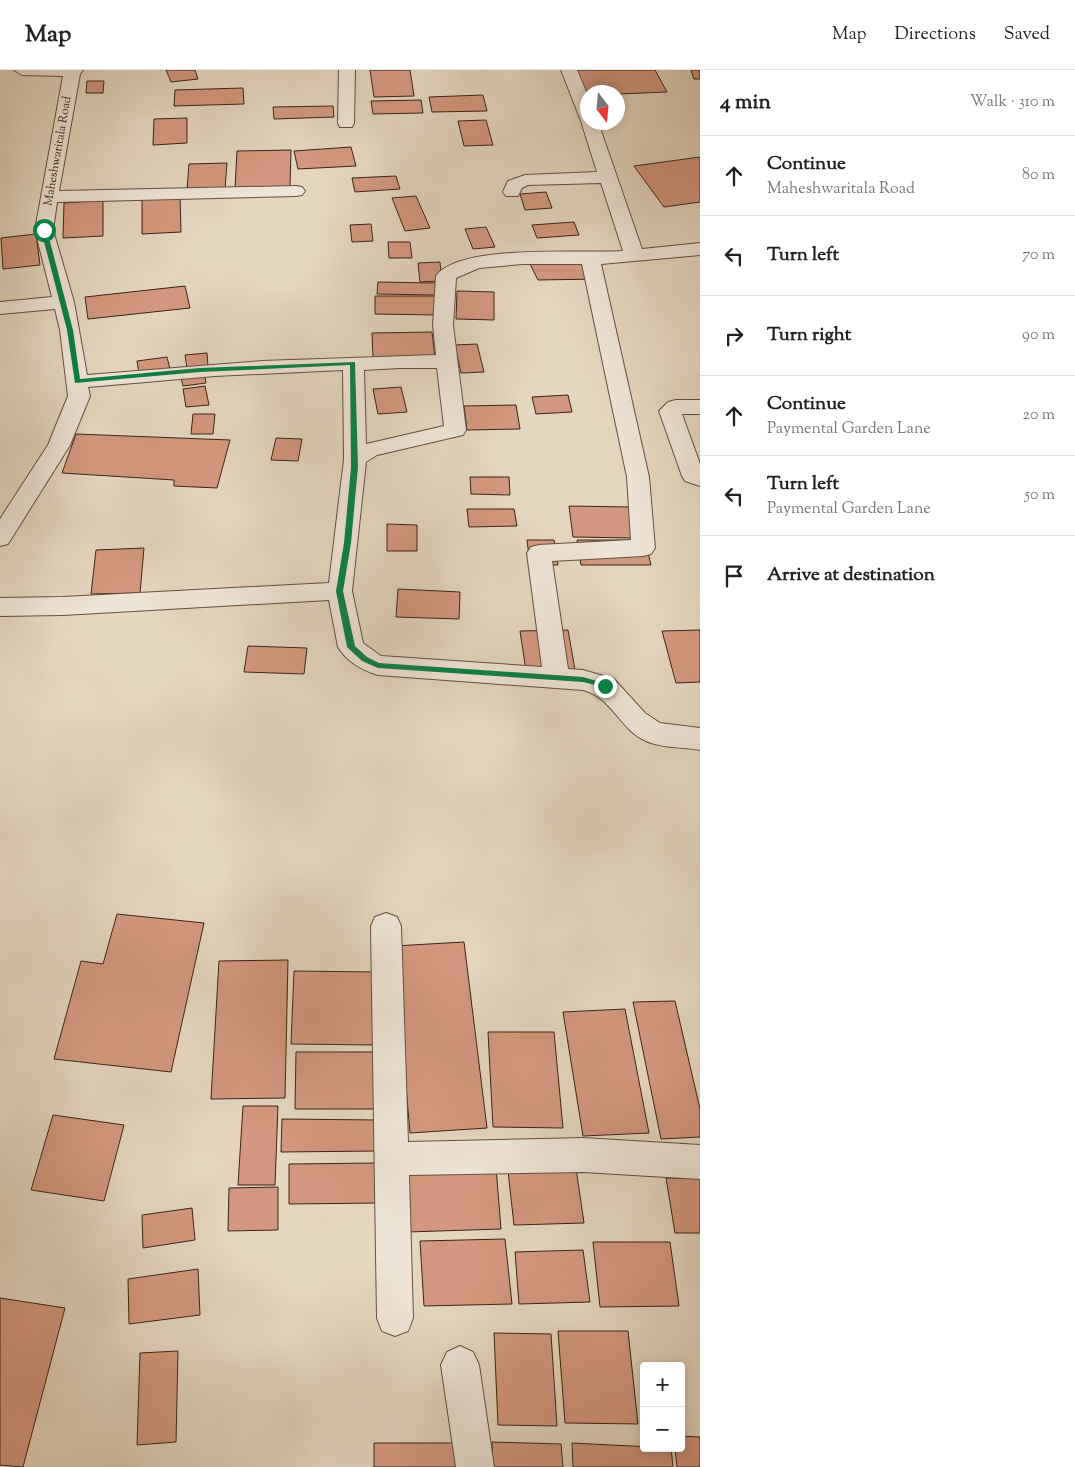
<!DOCTYPE html>
<html lang="en">
<head>
<meta charset="utf-8">
<style>
  body { margin:0; font-family:"Sorts Mill Goudy",serif; background:#f2f2f2; color:#222 }
  .controls { position:absolute; right:15px; bottom:15px; display:grid; overflow:hidden; border-radius:5px; box-shadow:0 2px 12px #0003 }
  .controls button { width:45px; height:45px; display:grid; place-items:center; padding:0; border:0; border-bottom:1px solid #e0e0e0; background:#fff; color:#222; font:25px sans-serif }
  .compass { position:absolute; left:580px; top:15px; width:45px; height:45px; border-radius:50%; background:#fff; box-shadow:0 2px 12px #0003; rotate:164deg }
  .stop { position:absolute; width:15px; height:15px; margin:-11px; border:4px solid #0b8043; border-radius:50%; background:#fff }
  .stop.end { background:#0b8043; border-color:#fff; box-shadow:0 1px 5px #0008 }
  .list { margin:0; padding:0; list-style:none }
  h2 { display:flex; justify-content:space-between; align-items:center; height:65px; margin:0; padding:0 20px; font-size:21px }
  h2 small { font-size:16px; font-weight:400; color:#767676 }
  .list li { display:grid; grid-template-columns:32px 1fr auto; gap:15px; align-items:center; box-sizing:border-box; height:80px; padding:0 20px; border-top:1px solid #e0e0e0 }
  .list b { display:block; font-size:19px; white-space:nowrap }
  .list p { margin:0; font-size:16px; white-space:nowrap; color:#767676 }
  .list em { font-size:16px; font-style:normal; color:#767676 }
  .icon { flex:none; width:28px; height:28px; fill:none; stroke:currentColor; stroke-width:2; stroke-linecap:round; stroke-linejoin:round }
  .map { position:relative; flex:none; width:700px; height:1397px; overflow:hidden }
  header { display:flex; align-items:center; gap:30px; box-sizing:border-box; height:70px; padding:0 25px; background:#fff; border-bottom:1px solid #e0e0e0 }
  header strong { font-size:24px }
  nav { display:flex; gap:28px; margin-inline-start:auto; font-size:18px }
  main { display:flex }
  aside { flex:1; background:#fff }
  .map>svg:first-child { display:block }
  .building { fill:#d2987f; stroke:#3c2213 }
  .lines { fill:none; stroke-linecap:round; stroke-linejoin:round }
  .minor-casing { stroke:#664f3e; stroke-width:2 }
  .minor { fill:#eee4d5; fill-rule:evenodd }
  .route { fill:#0b8043 }
  .labels { text-anchor:middle; dominant-baseline:central; stroke-width:4; stroke-linejoin:round; paint-order:stroke }
  .far-street-label { font-size:12px; fill:#3c2213; stroke:#eee4d5 }
</style>
</head>
<body>
<header>
<strong>Map</strong>
<nav><a>Map</a><a>Directions</a><a>Saved</a></nav>
</header>
<main>
<div class="map">
<svg width="700" height="1397" viewBox="0 0 700 1397">
  <rect width="100%" height="100%" fill="#e5d6be"/>
  <filter id="stains"><feTurbulence type="fractalNoise" baseFrequency=".004" numOctaves="4"/><feColorMatrix values="0 0 0 0 .2 0 0 0 0 .09 0 0 0 0 .02 0 0 0 .5 -.17"/></filter>
  <radialGradient id="worn" r=".72"><stop offset=".6" stop-color="#630" stop-opacity="0"/><stop offset="1" stop-color="#630" stop-opacity=".3"/></radialGradient>
  <g class="building">
    <path d="M 166,0 L 195,0 L 198,9 L 171,12 Z"/>
    <path d="M 370,0 L 410,0 L 414,26 L 374,27 Z"/>
    <path d="M 574,0 L 655,0 L 667,22 L 618,24 L 618,22 L 588,22 L 588,26 Z"/>
    <path d="M 691,0 L 700,0 L 700,9 L 694,9 Z"/>
    <path d="M 87,11 L 104,11 L 103,23 L 86,23 Z"/>
    <path d="M 243,18 L 244,34 L 174,36 L 175,20 Z"/>
    <path d="M 483,25 L 487,41 L 432,42 L 429,27 Z"/>
    <path d="M 421,30 L 423,43 L 373,44 L 371,31 Z"/>
    <path d="M 333,36 L 334,47 L 274,49 L 273,37 Z"/>
    <path d="M 187,48 L 187,73 L 153,75 L 154,49 Z"/>
    <path d="M 486,50 L 493,75 L 464,76 L 458,51 Z"/>
    <path d="M 351,77 L 356,96 L 298,99 L 294,81 Z"/>
    <path d="M 291,80 L 290,117 L 235,118 L 237,81 Z"/>
    <path d="M 700,87 L 700,132 L 664,137 L 634,96 Z"/>
    <path d="M 227,93 L 225,119 L 187,120 L 189,94 Z"/>
    <path d="M 396,106 L 400,119 L 355,122 L 352,108 Z"/>
    <path d="M 546,122 L 552,138 L 525,140 L 520,124 Z"/>
    <path d="M 180,126 L 181,162 L 142,164 L 142,128 Z"/>
    <path d="M 416,126 L 430,158 L 405,161 L 392,128 Z"/>
    <path d="M 103,130 L 103,166 L 63,168 L 64,133 Z"/>
    <path d="M 574,152 L 579,165 L 537,168 L 532,155 Z"/>
    <path d="M 371,154 L 373,171 L 352,172 L 350,155 Z"/>
    <path d="M 486,157 L 495,177 L 473,179 L 465,159 Z"/>
    <path d="M 36,164 L 40,195 L 3,199 L 1,168 Z"/>
    <path d="M 388,172 L 410,172 L 412,188 L 389,188 Z"/>
    <path d="M 592,190 L 598,209 L 538,210 L 529,192 Z"/>
    <path d="M 440,192 L 442,211 L 420,212 L 418,193 Z"/>
    <path d="M 378,212 L 436,213 L 436,225 L 377,224 Z"/>
    <path d="M 185,216 L 190,238 L 88,249 L 85,227 Z"/>
    <path d="M 457,221 L 494,222 L 494,250 L 456,249 Z"/>
    <path d="M 375,226 L 435,226 L 436,245 L 375,244 Z"/>
    <path d="M 432,262 L 435,287 L 373,288 L 372,263 Z"/>
    <path d="M 477,274 L 484,302 L 461,303 L 455,275 Z"/>
    <path d="M 207,283 L 208,297 L 187,299 L 185,285 Z"/>
    <path d="M 167,287 L 170,299 L 139,303 L 137,291 Z"/>
    <path d="M 204,301 L 206,313 L 183,316 L 180,303 Z"/>
    <path d="M 205,316 L 209,335 L 186,337 L 183,319 Z"/>
    <path d="M 401,317 L 407,342 L 378,344 L 373,319 Z"/>
    <path d="M 568,325 L 572,342 L 536,344 L 532,327 Z"/>
    <path d="M 516,335 L 520,359 L 467,360 L 464,336 Z"/>
    <path d="M 193,344 L 215,344 L 213,364 L 191,364 Z"/>
    <path d="M 76,364 L 230,370 L 217,418 L 174,416 L 174,410 L 62,403 Z"/>
    <path d="M 276,368 L 302,369 L 298,391 L 271,390 Z"/>
    <path d="M 470,407 L 509,407 L 510,425 L 471,424 Z"/>
    <path d="M 569,436 L 630,437 L 635,468 L 573,467 Z"/>
    <path d="M 467,439 L 514,439 L 517,456 L 469,457 Z"/>
    <path d="M 387,454 L 417,455 L 417,481 L 387,481 Z"/>
    <path d="M 527,470 L 554,470 L 558,495 L 530,495 Z"/>
    <path d="M 577,470 L 645,470 L 651,495 L 581,495 Z"/>
    <path d="M 144,478 L 140,523 L 91,524 L 96,480 Z"/>
    <path d="M 398,519 L 460,522 L 459,549 L 396,547 Z"/>
    <path d="M 568,560 L 575,600 L 526,601 L 520,561 Z"/>
    <path d="M 700,560 L 700,612 L 676,613 L 662,561 Z"/>
    <path d="M 248,576 L 307,578 L 304,604 L 244,602 Z"/>
    <path d="M 117,844 L 204,853 L 171,1002 L 54,989 L 81,891 L 103,894 Z"/>
    <path d="M 464,872 L 487,1058 L 410,1063 L 394,876 Z"/>
    <path d="M 288,890 L 285,1028 L 211,1029 L 219,891 Z"/>
    <path d="M 294,901 L 376,902 L 376,975 L 291,974 Z"/>
    <path d="M 675,931 L 700,1039 L 700,1067 L 661,1069 L 633,932 Z"/>
    <path d="M 625,939 L 649,1063 L 583,1066 L 563,942 Z"/>
    <path d="M 488,962 L 554,962 L 563,1058 L 493,1057 Z"/>
    <path d="M 296,982 L 380,982 L 380,1039 L 295,1039 Z"/>
    <path d="M 243,1036 L 278,1036 L 275,1115 L 238,1115 Z"/>
    <path d="M 53,1045 L 124,1055 L 104,1131 L 31,1120 Z"/>
    <path d="M 282,1049 L 377,1050 L 378,1081 L 281,1082 Z"/>
    <path d="M 379,1093 L 380,1133 L 289,1134 L 289,1094 Z"/>
    <path d="M 496,1097 L 501,1159 L 407,1162 L 404,1100 Z"/>
    <path d="M 576,1098 L 584,1153 L 514,1155 L 508,1101 Z"/>
    <path d="M 666,1108 L 700,1108 L 700,1163 L 675,1163 Z"/>
    <path d="M 278,1117 L 278,1160 L 228,1161 L 229,1118 Z"/>
    <path d="M 192,1138 L 195,1170 L 143,1178 L 142,1145 Z"/>
    <path d="M 505,1169 L 512,1234 L 424,1236 L 420,1171 Z"/>
    <path d="M 593,1172 L 670,1172 L 679,1236 L 600,1237 Z"/>
    <path d="M 583,1180 L 590,1232 L 519,1234 L 515,1182 Z"/>
    <path d="M 198,1199 L 200,1245 L 129,1254 L 128,1209 Z"/>
    <path d="M 0,1228 L 65,1238 L 23,1397 L 0,1395 Z"/>
    <path d="M 558,1261 L 628,1261 L 638,1354 L 565,1353 Z"/>
    <path d="M 494,1263 L 551,1264 L 557,1356 L 498,1355 Z"/>
    <path d="M 178,1281 L 176,1372 L 137,1375 L 140,1283 Z"/>
    <path d="M 681,1366 L 700,1367 L 700,1397 L 677,1397 L 675,1378 L 681,1378 Z"/>
    <path d="M 492,1372 L 561,1374 L 563,1397 L 493,1397 Z"/>
    <path d="M 374,1373 L 470,1373 L 471,1397 L 374,1397 Z"/>
    <path d="M 572,1373 L 671,1378 L 673,1397 L 573,1397 Z"/>
  </g>
  <g class="lines">
    <g class="minor-casing">
      <g id="minor">
        <path d="M 14,0 L 83,0 L 80,4 L 59,121 L 296,116 L 302,117 L 305,121 L 302,125 L 296,126 L 57,132 L 53,160 L 74,232 L 87,305 L 262,291 L 436,285 L 433,255 L 436,206 C 459,173 584,184 623,181 L 601,113 L 528,115 L 522,118 L 518,126 L 506,126 L 503,122 L 508,111 L 525,105 L 597,102 L 581,51 L 561,0 L 577,0 L 588,26 L 588,52 L 598,52 L 642,179 L 700,173 L 700,185 L 601,194 L 649,407 L 655,478 L 651,484 L 643,486 L 552,491 L 568,599 L 583,600 L 614,609 L 645,643 L 660,653 L 700,658 L 700,680 C 683,677 661,678 646,671 C 619,659 613,628 583,620 L 378,605 C 362,600 347,592 338,577 L 329,530 L 63,545 L 0,546 L 0,528 L 63,527 L 329,513 L 344,389 L 343,300 L 215,306 L 88,317 L 90,326 L 70,375 L 8,474 L 0,476 L 0,449 L 48,375 L 68,326 L 60,260 L 55,239 L 0,244 L 0,232 L 52,227 L 35,160 L 63,6 L 22,5 ZM 523,194 L 582,194 L 627,407 L 631,470 L 539,475 L 531,477 L 527,483 L 542,597 L 381,586 L 363,573 L 352,521 L 366,392 L 377,385 L 463,365 L 466,360 L 453,255 L 456,208 L 479,198 ZM 400,298 L 437,298 L 444,356 L 366,374 L 364,300 Z"/>
        <path d="M 339,0 L 355,0 L 354,53 L 352,57 L 340,57 L 338,53 Z"/>
        <path d="M 676,330 L 700,330 L 700,344 L 682,344 L 700,394 L 700,416 L 685,411 L 682,406 L 659,341 L 668,332 Z"/>
        <path d="M 386,843 L 397,847 L 401,856 L 408,1072 L 583,1068 L 700,1075 L 700,1109 L 583,1102 L 409,1105 L 413,1248 L 408,1261 L 395,1266 L 382,1261 L 377,1248 L 371,856 L 375,847 Z"/>
        <path d="M 460,1276 L 473,1282 L 479,1295 L 494,1397 L 456,1397 L 441,1295 L 447,1282 Z"/>
      </g>
    </g>
    <use href="#minor" class="minor"/>
  </g>
  <path class="route" d="M 44,158 L 47,160 L 73,260 L 80,309 L 200,298 L 355,292 L 358,397 L 351,473 L 343,521 L 355,576 L 367,587 L 379,593 L 583,607 L 607,614 L 607,618 L 583,612 L 378,598 L 362,591 L 347,577 L 336,521 L 344,473 L 351,397 L 350,295 L 200,302 L 75,313 L 67,260 L 41,160 Z"/>
  <g class="labels">
    <g class="far-street-label">
      <text transform="translate(58 81) rotate(-80)">Maheshwaritala Road</text>
    </g>
  </g>
  <rect width="100%" height="100%" filter="url(#stains)"/>
  <rect width="100%" height="100%" fill="url(#worn)"/>
</svg>
<div class="controls">
<button>+</button>
<button>−</button>
</div>
<svg class="compass" viewBox="-18 -18 36 36"><path d="M0-13l5 13h-10z" fill="#e53935"/><path d="M0 13l5-13h-10z" fill="#767676"/></svg>
<div class="stop" style="left:44px;top:160px"></div>
<div class="stop end" style="left:605px;top:616px"></div>
</div>
<aside>
<h2>4 min<small>Walk · 310 m</small></h2>
<ul class="list">
<li><svg class="icon" aria-label="ahead" viewBox="0 0 24 24"><path d="M12 20V5M6 11l6-6 6 6"/></svg><div><b>Continue</b><p>Maheshwaritala Road</p></div><em>80 m</em></li>
<li><svg class="icon" aria-label="left" viewBox="0 0 24 24"><path d="M17 20v-9H6M10 6l-5 5 5 5"/></svg><div><b>Turn left</b></div><em>70 m</em></li>
<li><svg class="icon" aria-label="right" viewBox="0 0 24 24"><path d="M7 20v-9h11M14 6l5 5-5 5"/></svg><div><b>Turn right</b></div><em>90 m</em></li>
<li><svg class="icon" aria-label="ahead" viewBox="0 0 24 24"><path d="M12 20V5M6 11l6-6 6 6"/></svg><div><b>Continue</b><p>Paymental Garden Lane</p></div><em>20 m</em></li>
<li><svg class="icon" aria-label="left" viewBox="0 0 24 24"><path d="M17 20v-9H6M10 6l-5 5 5 5"/></svg><div><b>Turn left</b><p>Paymental Garden Lane</p></div><em>50 m</em></li>
<li><svg class="icon" aria-label="arrive" viewBox="0 0 24 24"><path d="M6 21V4h12l-3 4 3 4H6"/></svg><div><b>Arrive at destination</b></div></li>
</ul>
</aside>
</main>
</body>
</html>
